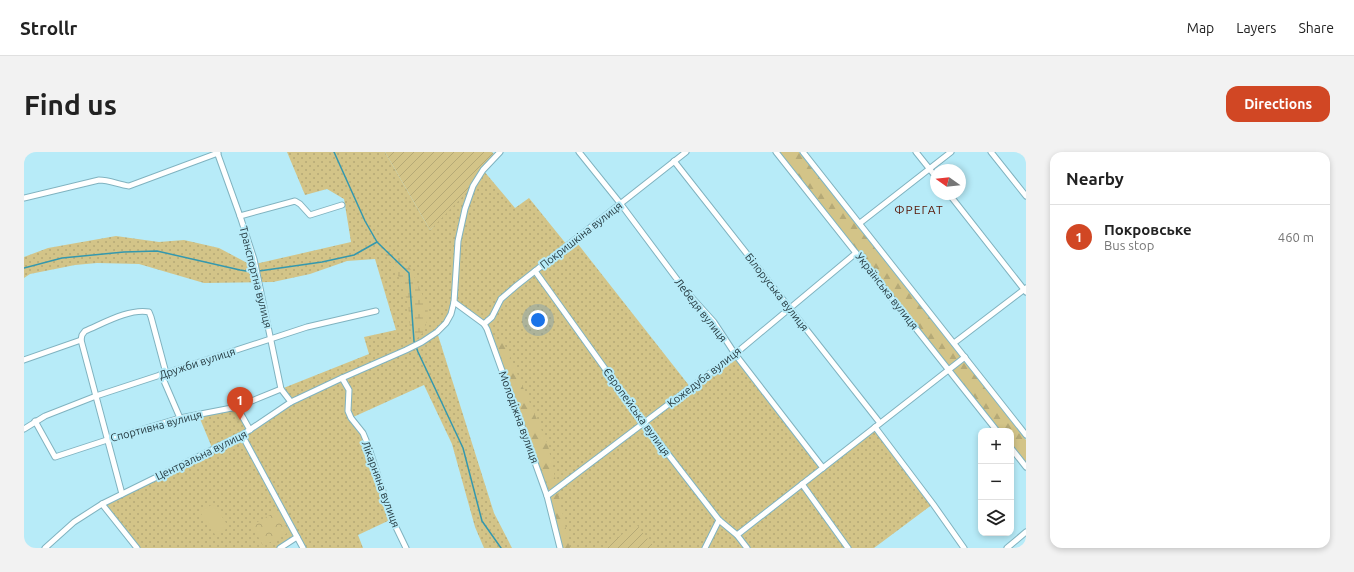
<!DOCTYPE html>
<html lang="en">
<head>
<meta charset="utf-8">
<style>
  body { margin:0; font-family:Ubuntu,sans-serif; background:#f2f2f2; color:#222 }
  .controls { position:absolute; right:12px; bottom:12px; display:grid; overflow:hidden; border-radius:8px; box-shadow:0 2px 6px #0003 }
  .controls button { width:36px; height:36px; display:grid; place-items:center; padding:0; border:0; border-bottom:1px solid #e0e0e0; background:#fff; color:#222; font:20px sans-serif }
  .compass { position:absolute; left:906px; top:12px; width:36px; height:36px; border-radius:50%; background:#fff; box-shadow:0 2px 6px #0003; rotate:285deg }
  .you { position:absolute; left:514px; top:168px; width:14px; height:14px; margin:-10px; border:3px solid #fff; border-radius:50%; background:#1a73e8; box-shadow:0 0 0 6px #1a73e833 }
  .badge { display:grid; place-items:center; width:26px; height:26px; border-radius:50%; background:#d14724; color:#fff; font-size:13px; font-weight:700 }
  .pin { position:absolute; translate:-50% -33px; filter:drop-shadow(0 1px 2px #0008) }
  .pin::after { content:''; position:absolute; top:21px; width:14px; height:12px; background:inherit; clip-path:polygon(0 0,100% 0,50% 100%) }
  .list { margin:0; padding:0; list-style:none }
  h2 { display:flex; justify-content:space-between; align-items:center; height:52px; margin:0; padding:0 16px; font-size:17px }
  h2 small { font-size:13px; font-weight:400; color:#767676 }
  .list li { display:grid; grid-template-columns:26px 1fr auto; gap:12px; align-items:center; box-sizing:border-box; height:64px; padding:0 16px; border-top:1px solid #e0e0e0 }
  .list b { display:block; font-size:15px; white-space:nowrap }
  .list p { margin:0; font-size:13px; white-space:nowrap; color:#767676 }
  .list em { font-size:13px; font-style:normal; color:#767676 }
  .icon { flex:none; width:22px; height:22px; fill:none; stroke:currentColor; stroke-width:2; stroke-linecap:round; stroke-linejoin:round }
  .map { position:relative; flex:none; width:1002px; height:396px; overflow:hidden; border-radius:12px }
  header { display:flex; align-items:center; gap:24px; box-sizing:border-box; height:56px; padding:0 20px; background:#fff; border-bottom:1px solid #e0e0e0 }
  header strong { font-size:19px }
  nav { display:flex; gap:22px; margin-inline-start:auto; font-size:14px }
  .intro { display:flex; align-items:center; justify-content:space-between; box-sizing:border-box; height:96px; padding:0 24px }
  h1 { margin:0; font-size:28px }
  .button { padding:10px 18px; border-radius:12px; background:#d14724; color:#fff; font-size:14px; font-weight:700 }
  main { display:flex; gap:24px; padding:0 24px }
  aside { flex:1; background:#fff; border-radius:12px; box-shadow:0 2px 6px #0003 }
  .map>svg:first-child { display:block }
  .grass { fill:url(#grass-dots) }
  .forest { fill:url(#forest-firs) }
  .wetland { fill:url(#wetland-marsh) }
  .park { fill:url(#park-crowns) }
  .garden { fill:url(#garden-furrows) }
  .pitch { fill:#d3c488 }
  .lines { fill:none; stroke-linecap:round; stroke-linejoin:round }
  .stream { stroke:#3498ae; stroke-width:1.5 }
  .minor-casing { stroke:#80b3c0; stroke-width:7 }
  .minor { stroke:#fff; stroke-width:5 }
  .labels { text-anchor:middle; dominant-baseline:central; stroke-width:4; stroke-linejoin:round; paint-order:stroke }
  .street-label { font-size:11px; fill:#253a40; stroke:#b7ebf8 }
  .neighbourhood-label { font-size:12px; letter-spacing:1px; fill:#571505; stroke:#b7ebf8 }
</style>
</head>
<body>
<header>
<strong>Strollr</strong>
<nav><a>Map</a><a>Layers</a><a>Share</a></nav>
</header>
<div class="intro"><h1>Find us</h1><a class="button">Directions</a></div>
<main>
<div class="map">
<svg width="1002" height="396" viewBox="0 0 1002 396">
  <defs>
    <pattern id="grass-dots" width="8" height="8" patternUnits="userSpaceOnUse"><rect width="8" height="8" fill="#d3c488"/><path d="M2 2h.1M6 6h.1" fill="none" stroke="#b5a976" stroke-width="1.8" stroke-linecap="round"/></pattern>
    <pattern id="forest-firs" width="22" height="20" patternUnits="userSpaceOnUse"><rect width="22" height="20" fill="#d3c488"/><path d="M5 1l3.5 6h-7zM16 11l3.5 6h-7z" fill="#b5a976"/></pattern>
    <pattern id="wetland-marsh" width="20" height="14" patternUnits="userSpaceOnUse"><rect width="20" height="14" fill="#d3c488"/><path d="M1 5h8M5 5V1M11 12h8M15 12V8" fill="none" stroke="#b5a976"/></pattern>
    <pattern id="park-crowns" width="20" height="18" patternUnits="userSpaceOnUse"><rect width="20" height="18" fill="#d3c488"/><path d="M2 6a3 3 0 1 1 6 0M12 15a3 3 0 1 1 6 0" fill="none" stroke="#b5a976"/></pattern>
    <pattern id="garden-furrows" width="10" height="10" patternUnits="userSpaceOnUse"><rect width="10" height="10" fill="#d3c488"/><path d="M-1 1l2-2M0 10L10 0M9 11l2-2" fill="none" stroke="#b5a976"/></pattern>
  </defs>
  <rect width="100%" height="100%" fill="#b7ebf8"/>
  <path class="grass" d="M 263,0 L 361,0 L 406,78 L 459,18 L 491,56 L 505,46 L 543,93 L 550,87 L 667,236 L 711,202 L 799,315 L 851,275 L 909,352 L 850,396 L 536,396 L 523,344 L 463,177 L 430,150 L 427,162 L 413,180 L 470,361 L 488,396 L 460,396 L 451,375 L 428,292 L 400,233 L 327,266 L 339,281 L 368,367 L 334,383 L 339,396 L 279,396 L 273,385 L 256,396 L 113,396 L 78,352 L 189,298 L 174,262 L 213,255 L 226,278 L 266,251 L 257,237 L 345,202 L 340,185 L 372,178 L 351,107 L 323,109 L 286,122 L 249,130 L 180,131 L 115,112 L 73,111 L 51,113 L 6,122 L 0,126 L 0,105 L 24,96 L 92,84 L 135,90 L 160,88 L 195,96 L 227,113 L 327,90 L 320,47 L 303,37 L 281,43 Z"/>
  <g class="forest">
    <path d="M 752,0 L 775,0 L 1002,288 L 1002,315 L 987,296 L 987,279 L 973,279 Z"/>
    <path d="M 478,187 L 524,293 L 546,396 L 539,396 L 524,334 L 471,188 Z"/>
  </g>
  <path class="wetland" d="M 353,90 L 371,101 L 386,116 L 404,155 L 403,169 L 400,180 L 390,189 L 386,176 L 384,152 L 378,132 L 370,115 Z"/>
  <path class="park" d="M 253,359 L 265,380 L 239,394 L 228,373 Z"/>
  <g class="garden">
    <path d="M 361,0 L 468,0 L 470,2 L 458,16 L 449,34 L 406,78 Z"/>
    <path d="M 612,372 L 631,396 L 580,396 Z"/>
  </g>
  <path class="pitch" d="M 189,352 L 205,375 L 192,384 L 176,360 Z"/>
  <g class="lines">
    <g class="stream">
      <path d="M 310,0 L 341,69 L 353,90 L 385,121 L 390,189 L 394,200 L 439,296 L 458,369 L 477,396"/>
      <path d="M 0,116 L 38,106 L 100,100 L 133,99 L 216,118 L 228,120"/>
      <path d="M 235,119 L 298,110 L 330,103 L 353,90"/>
    </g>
    <g class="minor-casing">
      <g id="minor">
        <path d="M 193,0 L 216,64 L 230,107 L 257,237 L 267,250"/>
        <path d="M 555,0 L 596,51 L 661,138 L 690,170 L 711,202 L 799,316"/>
        <path d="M 752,0 L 973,279"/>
        <path d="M 779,0 L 1002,283"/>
        <path d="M 892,0 L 912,25"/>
        <path d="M 967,0 L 1002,44"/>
        <path d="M 650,9 L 856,271"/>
        <path d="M 925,42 L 1002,140"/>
        <path d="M 0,46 L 75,28 C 86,28 95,33 105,34 L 194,1"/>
        <path d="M 216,64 L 271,49 L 276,52 L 286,63 L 318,53"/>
        <path d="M 836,71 L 927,0"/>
        <path d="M 511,119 L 620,271 L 695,368 L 713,383 L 723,396"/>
        <path d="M 430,150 L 460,172 L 463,177 L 523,344 L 536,396"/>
        <path d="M 460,172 L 468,165 L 477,147 L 492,134 L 662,0"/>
        <path d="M 930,191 L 1002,136"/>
        <path d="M 0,208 L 57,188"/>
        <path d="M 137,222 L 156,266"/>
        <path d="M 318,226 L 325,238 L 324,259 L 327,266 L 339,281 L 344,293 L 368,367 L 382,396"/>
        <path d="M 213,255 L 226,278"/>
        <path d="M 11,269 L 31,305 L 83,288 L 156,266 L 213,255 L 257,237"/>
        <path d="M 851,275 L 909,352 L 940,396"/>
        <path d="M 0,277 L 21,264 L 72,244 L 283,175 L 352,159"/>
        <path d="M 218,283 L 279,396"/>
        <path d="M 987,296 L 1002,315"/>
        <path d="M 778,332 L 824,396"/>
        <path d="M 98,342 L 57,188 L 58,183 L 61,179 C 78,172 106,156 125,160 L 127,165 L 142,221"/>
        <path d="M 523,344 L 711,202 L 832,101"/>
        <path d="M 78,352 L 113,396"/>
        <path d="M 713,383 L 941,205"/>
        <path d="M 21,396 L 50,370 L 78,352 L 218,283 L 267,250 L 318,226 L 382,198 L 398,190 L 413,180 L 422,171 L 427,162 L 430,150 L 434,89 L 441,57 L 449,34 L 459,18 L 476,0"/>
        <path d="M 256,396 L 273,385"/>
        <path d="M 681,396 L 695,368"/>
        <path d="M 983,396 L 1002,380"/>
      </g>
    </g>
    <use href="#minor" class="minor"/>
  </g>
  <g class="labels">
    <g class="street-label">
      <text transform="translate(557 83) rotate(-38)">Покришкіна вулиця</text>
      <text transform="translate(232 125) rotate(76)">Транспортна вулиця</text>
      <text transform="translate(863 139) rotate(52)">Українська вулиця</text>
      <text transform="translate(753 140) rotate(52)">Білоруська вулиця</text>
      <text transform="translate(677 158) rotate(52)">Лебедя вулиця</text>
      <text transform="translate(173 211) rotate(-18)">Дружби вулиця</text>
      <text transform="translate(680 225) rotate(-38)">Кожедуба вулиця</text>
      <text transform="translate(613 260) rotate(54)">Європейська вулиця</text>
      <text transform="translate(495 265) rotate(70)">Молодіжна вулиця</text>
      <text transform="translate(132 274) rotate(-15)">Спортивна вулиця</text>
      <text transform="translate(177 303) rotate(-26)">Центральна вулиця</text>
      <text transform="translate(357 332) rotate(70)">Лікарняна вулиця</text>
    </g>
    <g class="neighbourhood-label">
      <text x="895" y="57">ФРЕГАТ</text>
    </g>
  </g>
</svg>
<div class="controls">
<button>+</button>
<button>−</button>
<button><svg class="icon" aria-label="layers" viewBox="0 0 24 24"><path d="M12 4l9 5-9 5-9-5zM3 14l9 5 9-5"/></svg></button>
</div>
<svg class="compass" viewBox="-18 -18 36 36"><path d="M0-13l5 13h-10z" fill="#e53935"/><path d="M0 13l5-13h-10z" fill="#767676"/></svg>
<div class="you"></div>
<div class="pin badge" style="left:216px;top:268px">1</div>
</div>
<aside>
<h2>Nearby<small></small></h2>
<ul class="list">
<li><span class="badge">1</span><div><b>Покровське</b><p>Bus stop</p></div><em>460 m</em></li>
</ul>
</aside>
</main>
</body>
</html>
